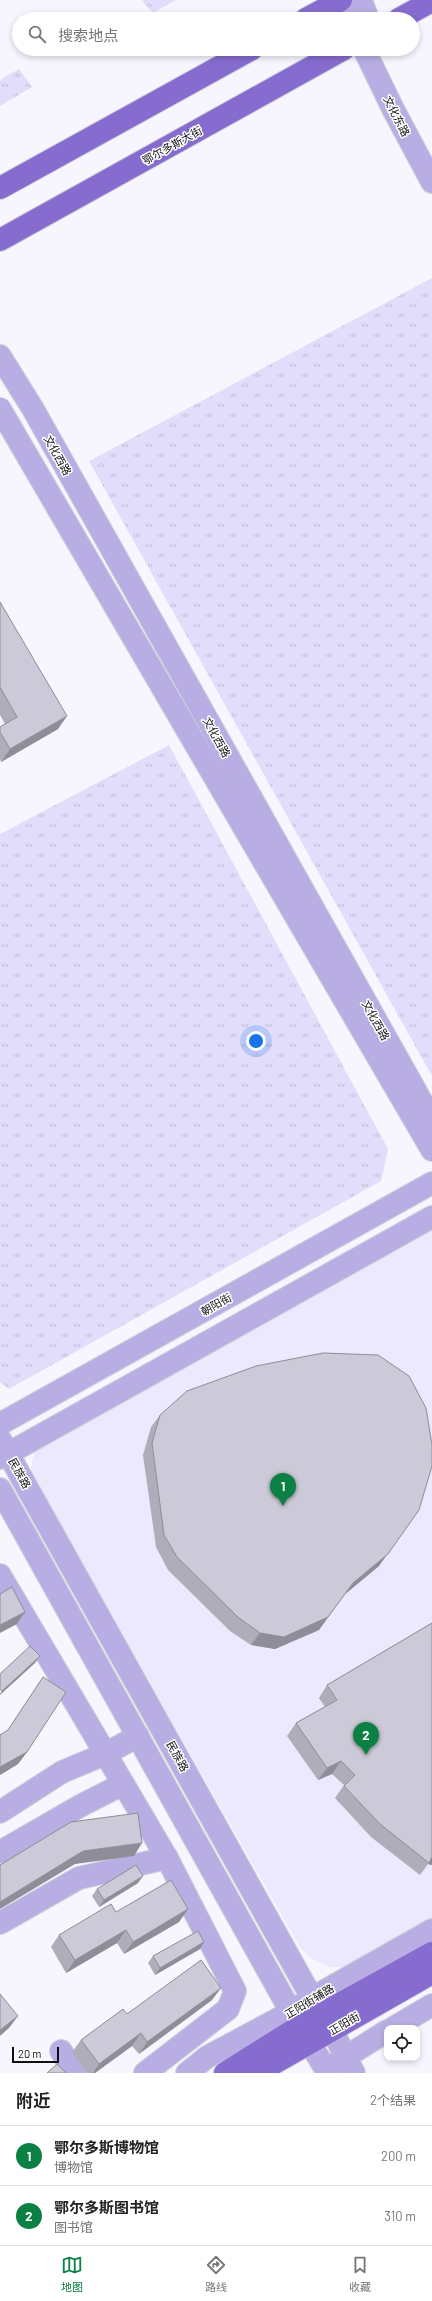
<!DOCTYPE html>
<html lang="zh">
<head>
<meta charset="utf-8">
<style>
  body { margin:0; font-family:Barlow,"Noto Sans SC",sans-serif; background:#f6f6f6; color:#222 }
  .controls { position:absolute; right:12px; bottom:12px; display:grid; overflow:hidden; border-radius:8px; box-shadow:0 2px 6px #0003 }
  .controls button { width:36px; height:36px; display:grid; place-items:center; padding:0; border:0; border-bottom:1px solid #e0e0e0; background:#fff; color:#222; font:20px sans-serif }
  .scale { position:absolute; left:12px; bottom:10px; width:47px; box-sizing:border-box; padding-left:4px; border:2px solid #0f0e12; border-top:0; font-size:11px; line-height:14px; white-space:nowrap; color:#0f0e12; -webkit-text-stroke:3px #fff; paint-order:stroke }
  .you { position:absolute; left:256px; top:1041px; width:14px; height:14px; margin:-10px; border:3px solid #fff; border-radius:50%; background:#1a73e8; box-shadow:0 0 0 6px #1a73e833 }
  .badge { display:grid; place-items:center; width:26px; height:26px; border-radius:50%; background:#0b8043; color:#fff; font-size:13px; font-weight:700 }
  .pin { position:absolute; translate:-50% -33px; filter:drop-shadow(0 1px 2px #0008) }
  .pin::after { content:''; position:absolute; top:21px; width:14px; height:12px; background:inherit; clip-path:polygon(0 0,100% 0,50% 100%) }
  .list { margin:0; padding:0; list-style:none }
  h2 { display:flex; justify-content:space-between; align-items:center; height:52px; margin:0; padding:0 16px; font-size:17px }
  h2 small { font-size:13px; font-weight:400; color:#767676 }
  .list li { display:grid; grid-template-columns:26px 1fr auto; gap:12px; align-items:center; box-sizing:border-box; height:60px; padding:0 16px; border-top:1px solid #e0e0e0 }
  .list b { display:block; font-size:15px; white-space:nowrap }
  .list p { margin:0; font-size:13px; white-space:nowrap; color:#767676 }
  .list em { font-size:13px; font-style:normal; color:#767676 }
  .icon { flex:none; width:22px; height:22px; fill:none; stroke:currentColor; stroke-width:2; stroke-linecap:round; stroke-linejoin:round }
  .map { position:relative; flex:none; width:432px; height:2073px; overflow:hidden }
  .search { position:absolute; background:#fff; box-shadow:0 2px 6px #0003; left:12px; right:12px; top:12px; height:44px; display:flex; align-items:center; gap:10px; box-sizing:border-box; padding:0 14px; border-radius:22px; color:#767676; font-size:15px }
  .sheet { height:172px; background:#fff }
  nav { display:flex; justify-content:space-around; align-items:center; box-sizing:border-box; height:56px; border-top:1px solid #e0e0e0; background:#fff; font-size:11px; color:#767676 }
  nav a { display:grid; justify-items:center; gap:2px }
  nav .on { color:#0b8043 }
  .map>svg:first-child { display:block }
  .built { fill:#ece8fe }
  .grass { fill:url(#grass-tufts) }
  .lines { fill:none; stroke-linecap:round; stroke-linejoin:round }
  .minor-casing { stroke:#d2d1d9; stroke-width:24 }
  .major-casing { stroke:#d2d1d9; stroke-width:24 }
  .minor { stroke:#b9aee4; stroke-width:22 }
  .major { stroke:#876ccf; stroke-width:22 }
  .wall { fill:#afadba }
  .shaded-wall { fill:#8f8d97 }
  .building { fill:#ccc9d8; stroke:#8f8d97 }
  .labels { text-anchor:middle; dominant-baseline:central; stroke-width:3; stroke-linejoin:round; paint-order:stroke }
  .street-label { font-size:11px; fill:#0f0e12; stroke:#fff }
</style>
</head>
<body>
<div class="map">
<svg width="432" height="2073" viewBox="0 0 432 2073">
  <defs>
    <pattern id="grass-tufts" width="24" height="20" patternUnits="userSpaceOnUse"><rect width="24" height="20" fill="#e2ddfb"/><path d="M3 7l-1-3M5 7V3M7 7l1-3M15 17l-1-3M17 17v-4M19 17l1-3" fill="none" stroke="#c1bcd6"/></pattern>
  </defs>
  <rect width="100%" height="100%" fill="#f7f6ff"/>
  <path class="built" d="M 432,1227 L 432,1920 L 348,1967 L 330,1967 L 312,1959 L 301,1949 L 31,1473 L 32,1462 L 37,1444 Z"/>
  <g class="grass">
    <path d="M 144,0 L 176,0 L 153,13 L 142,1 Z"/>
    <path d="M 19,69 L 32,87 L 0,106 L 0,80 Z"/>
    <path d="M 432,278 L 432,1076 L 89,461 Z"/>
    <path d="M 169,745 L 388,1149 L 381,1181 L 9,1389 L 0,1382 L 0,834 Z"/>
  </g>
  <g class="lines">
    <g class="minor-casing">
      <g id="minor">
        <path d="M 343,0 L 351,19"/>
        <path d="M 361,0 L 368,19"/>
        <path d="M 364,49 L 393,109 L 432,182"/>
        <path d="M 0,356 L 33,409 L 432,1120"/>
        <path d="M 0,409 L 432,1150"/>
        <path d="M 0,1424 L 432,1183"/>
        <path d="M 0,1439 L 312,1998 L 332,2030 L 354,2073"/>
        <path d="M 0,1458 L 432,1217"/>
        <path d="M 0,1489 L 291,2012 L 328,2073"/>
        <path d="M 0,1575 L 167,1858 L 235,1991 L 228,2009 L 145,2073"/>
        <path d="M 0,1812 L 62,1772 L 105,1754 L 138,1736"/>
        <path d="M 0,1852 L 80,1806 L 123,1784"/>
        <path d="M 0,1923 L 79,1878 L 167,1858"/>
        <path d="M 393,2028 L 432,2005"/>
        <path d="M 61,2051 L 75,2073"/>
        <path d="M 333,2065 L 387,2031"/>
        <path d="M 187,2073 L 207,2057 L 291,2012 L 312,1998 L 432,1930"/>
      </g>
    </g>
    <g class="major-casing">
      <g id="major">
        <path d="M 306,19 L 341,0"/>
        <path d="M 399,19 L 432,1"/>
        <path d="M 0,188 L 252,49"/>
        <path d="M 0,240 L 344,49"/>
        <path d="M 225,2073 L 300,2026 L 432,1953"/>
        <path d="M 257,2073 L 432,1973"/>
      </g>
    </g>
    <use href="#minor" class="minor"/>
    <use href="#major" class="major"/>
  </g>
  <g class="wall">
    <path d="M 0,602 L 58,729 L 1,762 L 0,759 L 0,727 L 5,724 L 0,715 Z"/>
    <path d="M 160,1415 L 379,1566 L 344,1595 L 319,1630 L 275,1649 L 251,1645 L 230,1631 L 168,1570 L 156,1547 L 143,1455 L 151,1427 Z"/>
    <path d="M 432,1623 L 432,1865 L 428,1864 L 420,1875 L 371,1837 L 335,1798 L 344,1785 L 332,1774 L 318,1780 L 287,1736 L 296,1723 L 325,1707 L 319,1698 L 327,1685 Z"/>
    <path d="M 43,1677 L 27,1752 L 18,1764 L 0,1775 L 0,1735 L 7,1731 Z"/>
    <path d="M 138,1883 L 99,1907 L 92,1896 L 97,1889 Z"/>
    <path d="M 188,1909 L 179,1922 L 124,1954 L 117,1943 L 66,1973 L 51,1947 L 59,1935 L 116,1912 Z"/>
    <path d="M 200,1949 L 155,1975 L 148,1963 L 153,1956 Z"/>
    <path d="M 212,2000 L 139,2054 L 132,2046 L 95,2073 L 87,2073 L 72,2052 L 81,2040 L 127,2014 Z"/>
  </g>
  <g class="shaded-wall">
    <path d="M 67,716 L 58,729 L 1,762 L 10,749 Z"/>
    <path d="M 419,1510 L 379,1566 L 344,1595 L 319,1630 L 275,1649 L 251,1645 L 260,1633 Z"/>
    <path d="M 25,1612 L 17,1624 L 0,1633 L 0,1625 Z"/>
    <path d="M 40,1656 L 35,1663 L 0,1695 L 0,1694 L 2,1691 Z"/>
    <path d="M 27,1752 L 18,1764 L 0,1775 L 0,1767 Z"/>
    <path d="M 341,1761 L 332,1774 L 318,1780 L 327,1768 Z"/>
    <path d="M 142,1843 L 134,1856 L 75,1864 L 0,1909 L 0,1902 L 83,1851 Z"/>
    <path d="M 432,1856 L 432,1865 L 428,1864 L 429,1863 Z"/>
    <path d="M 143,1876 L 138,1883 L 99,1907 L 104,1900 Z"/>
    <path d="M 188,1909 L 179,1922 L 124,1954 L 133,1942 Z"/>
    <path d="M 126,1930 L 117,1943 L 66,1973 L 75,1960 Z"/>
    <path d="M 204,1942 L 200,1949 L 155,1975 L 160,1968 Z"/>
    <path d="M 221,1988 L 212,2000 L 139,2054 L 147,2042 Z"/>
    <path d="M 18,2016 L 9,2028 L 0,2036 L 0,2030 Z"/>
    <path d="M 141,2033 L 132,2046 L 95,2073 L 93,2073 L 99,2064 Z"/>
  </g>
  <g class="building">
    <path d="M 0,602 L 67,716 L 10,749 L 0,732 L 0,727 L 17,717 L 0,687 Z"/>
    <path d="M 323,1353 L 378,1355 L 409,1376 L 426,1408 L 432,1445 L 432,1466 L 419,1510 L 388,1554 L 353,1583 L 328,1617 L 284,1637 L 260,1633 L 239,1618 L 177,1557 L 164,1535 L 152,1443 L 160,1415 L 187,1391 L 256,1366 Z"/>
    <path d="M 12,1587 L 25,1612 L 0,1625 L 0,1594 Z"/>
    <path d="M 432,1623 L 432,1857 L 429,1863 L 380,1824 L 344,1786 L 355,1775 L 341,1761 L 327,1768 L 296,1723 L 337,1700 L 327,1685 Z"/>
    <path d="M 30,1646 L 40,1656 L 2,1691 L 0,1689 L 0,1674 Z"/>
    <path d="M 43,1677 L 66,1692 L 27,1752 L 0,1767 L 0,1735 L 8,1730 Z"/>
    <path d="M 138,1813 L 142,1843 L 83,1851 L 0,1902 L 0,1865 L 71,1822 Z"/>
    <path d="M 136,1865 L 143,1876 L 104,1900 L 97,1889 Z"/>
    <path d="M 171,1880 L 188,1909 L 133,1942 L 126,1930 L 75,1960 L 59,1935 L 111,1904 L 116,1912 Z"/>
    <path d="M 198,1931 L 204,1942 L 160,1968 L 153,1956 Z"/>
    <path d="M 201,1960 L 221,1988 L 147,2042 L 141,2033 L 99,2064 L 81,2040 L 123,2009 L 127,2014 Z"/>
    <path d="M 0,1994 L 18,2016 L 0,2030 Z"/>
    <path d="M 57,2064 L 66,2073 L 47,2073 Z"/>
  </g>
  <g class="labels">
    <g class="street-label">
      <text transform="translate(397 116) rotate(63)">文化东路</text>
      <text transform="translate(172 145) rotate(-29)">鄂尔多斯大街</text>
      <text transform="translate(58 455) rotate(61)">文化西路</text>
      <text transform="translate(217 737) rotate(61)">文化西路</text>
      <text transform="translate(376 1020) rotate(61)">文化西路</text>
      <text transform="translate(216 1304) rotate(-29)">朝阳街</text>
      <text transform="translate(20 1473) rotate(61)">民族路</text>
      <text transform="translate(178 1756) rotate(61)">民族路</text>
      <text transform="translate(309 2001) rotate(-31)">正阳街辅路</text>
      <text transform="translate(344 2023) rotate(-30)">正阳街</text>
    </g>
  </g>
</svg>
<div class="controls">
<button><svg class="icon" aria-label="locate" viewBox="0 0 24 24"><circle cx="12" cy="12" r="6"/><path d="M12 2v4M12 18v4M2 12h4M18 12h4"/></svg></button>
</div>
<div class="scale">20 m</div>
<div class="you"></div>
<div class="pin badge" style="left:283px;top:1506px">1</div>
<div class="pin badge" style="left:366px;top:1755px">2</div>
<div class="search"><svg class="icon" aria-label="search" viewBox="0 0 24 24"><circle cx="10" cy="10" r="6"/><path d="M15 15l6 6"/></svg>搜索地点</div>
</div>
<section class="sheet">
<h2>附近<small>2个结果</small></h2>
<ul class="list">
<li><span class="badge">1</span><div><b>鄂尔多斯博物馆</b><p>博物馆</p></div><em>200 m</em></li>
<li><span class="badge">2</span><div><b>鄂尔多斯图书馆</b><p>图书馆</p></div><em>310 m</em></li>
</ul>
</section>
<nav>
<a class="on"><svg class="icon" aria-label="map" viewBox="0 0 24 24"><path d="M3 6l6-2 6 2 6-2v14l-6 2-6-2-6 2zM9 4v14M15 6v14"/></svg>地图</a>
<a><svg class="icon" aria-label="directions" viewBox="0 0 24 24"><path d="M12 3l9 9-9 9-9-9zM9 14v-3h6M13 9l2 2-2 2"/></svg>路线</a>
<a><svg class="icon" aria-label="saved" viewBox="0 0 24 24"><path d="M7 4h10v16l-5-4-5 4z"/></svg>收藏</a>
</nav>
</body>
</html>
